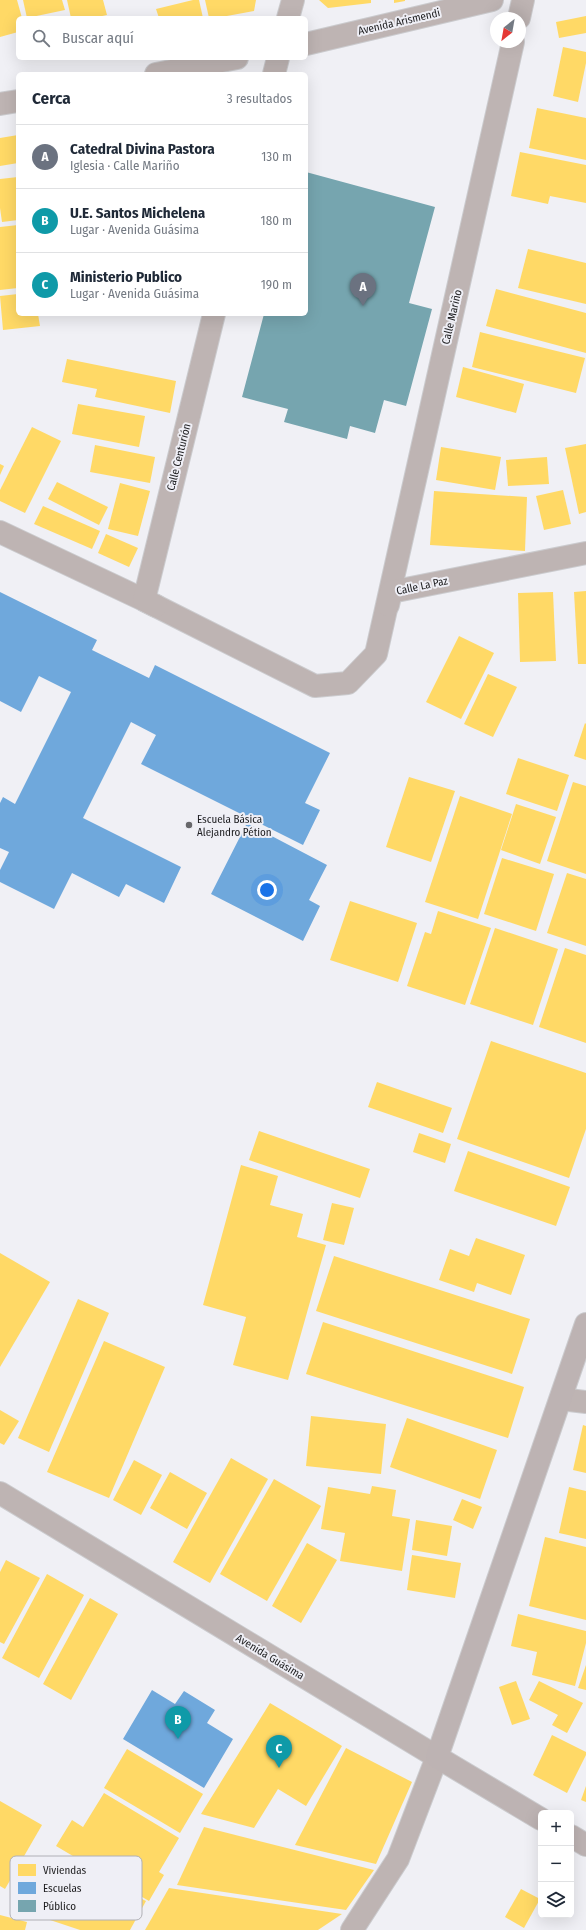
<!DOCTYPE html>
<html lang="es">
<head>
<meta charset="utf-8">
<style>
  body { margin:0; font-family:"Fira Sans Condensed",sans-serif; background:#f6f6f7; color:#1f2937 }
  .controls { position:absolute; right:12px; bottom:12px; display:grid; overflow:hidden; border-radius:6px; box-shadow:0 4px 16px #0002 }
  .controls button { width:36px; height:36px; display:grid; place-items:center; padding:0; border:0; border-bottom:1px solid #e0e1e3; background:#fff; color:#1f2937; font:20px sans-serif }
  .compass { position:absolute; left:490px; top:12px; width:36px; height:36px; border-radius:50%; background:#fff; box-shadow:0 4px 16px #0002; rotate:211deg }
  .you { position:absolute; left:267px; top:890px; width:14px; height:14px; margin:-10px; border:3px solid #fff; border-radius:50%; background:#1a73e8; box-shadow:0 0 0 6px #1a73e833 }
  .badge { display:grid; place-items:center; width:26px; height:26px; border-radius:50%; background:#67676a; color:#fff; font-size:13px; font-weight:700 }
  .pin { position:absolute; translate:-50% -33px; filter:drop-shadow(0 1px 2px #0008) }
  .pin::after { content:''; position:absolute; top:21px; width:14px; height:12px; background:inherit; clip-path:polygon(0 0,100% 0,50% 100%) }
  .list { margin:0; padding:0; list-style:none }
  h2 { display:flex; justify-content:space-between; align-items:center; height:52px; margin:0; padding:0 16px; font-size:17px }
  h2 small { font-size:13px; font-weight:400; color:#747a83 }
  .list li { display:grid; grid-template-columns:26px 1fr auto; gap:12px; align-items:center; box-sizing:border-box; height:64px; padding:0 16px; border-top:1px solid #e0e1e3 }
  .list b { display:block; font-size:15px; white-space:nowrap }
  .list p { margin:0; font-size:13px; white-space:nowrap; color:#747a83 }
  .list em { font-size:13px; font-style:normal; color:#747a83 }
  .icon { flex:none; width:22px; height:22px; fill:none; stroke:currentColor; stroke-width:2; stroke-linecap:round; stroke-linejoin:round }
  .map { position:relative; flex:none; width:586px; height:1930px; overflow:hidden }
  .search { position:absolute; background:#fff; box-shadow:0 4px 16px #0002; left:16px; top:16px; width:292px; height:44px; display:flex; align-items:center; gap:10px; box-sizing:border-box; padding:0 14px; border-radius:6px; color:#747a83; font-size:15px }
  .panel { position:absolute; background:#fff; box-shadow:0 4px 16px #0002; left:16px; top:72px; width:292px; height:244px; border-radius:6px }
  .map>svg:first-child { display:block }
  .homes { fill:#ffd966 }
  .schools { fill:#6fa8dc }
  .public { fill:#76a5af }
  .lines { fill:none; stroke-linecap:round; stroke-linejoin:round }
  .street-casing { stroke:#cbcbce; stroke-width:24 }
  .secondary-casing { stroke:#cbcbce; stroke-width:24 }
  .street { stroke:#beb4b3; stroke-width:22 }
  .secondary { stroke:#bdb3b3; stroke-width:22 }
  .poi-dot { fill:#67676a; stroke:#efeff6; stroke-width:1.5 }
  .labels { text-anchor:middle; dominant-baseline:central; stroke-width:4; stroke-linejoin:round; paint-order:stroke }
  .street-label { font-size:11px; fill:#1d1d1f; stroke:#efeff6 }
  .poi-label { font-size:11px; fill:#1d1d1f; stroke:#efeff6; text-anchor:start }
  .key { fill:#efeff6; stroke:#b0b0b6; stroke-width:1 }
  .key-label { font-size:11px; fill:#1d1d1f }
</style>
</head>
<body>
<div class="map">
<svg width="586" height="1930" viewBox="0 0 586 1930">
  <rect width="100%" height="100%" fill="#f0f0f5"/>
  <g class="homes">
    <path d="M 0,0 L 17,0 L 22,18 L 18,18 L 18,32 L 0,37 Z"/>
    <path d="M 23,0 L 62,0 L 65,10 L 27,18 Z"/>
    <path d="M 67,0 L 103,0 L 107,15 L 93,18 L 71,18 Z"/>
    <path d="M 193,0 L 199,0 L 203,18 L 159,18 L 156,9 Z"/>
    <path d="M 205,0 L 256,0 L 254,11 L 216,18 L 209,18 Z"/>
    <path d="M 319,0 L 371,0 L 371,3 L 328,8 Z"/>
    <path d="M 394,0 L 405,0 L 405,1 L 394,3 Z"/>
    <path d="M 586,16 L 586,33 L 559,38 L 556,22 Z"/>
    <path d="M 563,47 L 586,52 L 586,63 L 578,102 L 553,96 Z"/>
    <path d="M 537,108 L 586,118 L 586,160 L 529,148 Z"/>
    <path d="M 18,135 L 18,163 L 0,166 L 0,138 Z"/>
    <path d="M 520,152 L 586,165 L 586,203 L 550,196 L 548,204 L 511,196 Z"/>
    <path d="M 18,177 L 18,220 L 2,222 L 0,208 L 0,179 Z"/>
    <path d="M 18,225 L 18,288 L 0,290 L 0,227 Z"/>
    <path d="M 528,249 L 586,263 L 586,304 L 518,288 Z"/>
    <path d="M 496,289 L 586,313 L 586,353 L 486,326 Z"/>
    <path d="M 18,294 L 18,314 L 38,314 L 40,326 L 3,330 L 0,296 Z"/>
    <path d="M 480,332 L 585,358 L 576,393 L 472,367 Z"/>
    <path d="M 67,359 L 176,381 L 170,413 L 95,397 L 97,389 L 62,382 Z"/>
    <path d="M 463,367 L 524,384 L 516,413 L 456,397 Z"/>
    <path d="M 78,404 L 145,416 L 139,447 L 72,434 Z"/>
    <path d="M 32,427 L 61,441 L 25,513 L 0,501 L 0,490 Z"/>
    <path d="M 586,444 L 586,512 L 579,514 L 565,448 Z"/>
    <path d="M 95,445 L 155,457 L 150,483 L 90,472 Z"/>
    <path d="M 441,447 L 501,457 L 495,490 L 436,480 Z"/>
    <path d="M 547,457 L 549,484 L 508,486 L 506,460 Z"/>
    <path d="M 0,464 L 4,466 L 0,475 Z"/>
    <path d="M 57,482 L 108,507 L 99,525 L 48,499 Z"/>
    <path d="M 120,483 L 150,491 L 138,536 L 108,529 Z"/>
    <path d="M 563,490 L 571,524 L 544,530 L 536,496 Z"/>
    <path d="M 434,491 L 527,497 L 525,551 L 430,545 Z"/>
    <path d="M 43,506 L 100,531 L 92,549 L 34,524 Z"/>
    <path d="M 106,534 L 138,548 L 129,567 L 98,553 Z"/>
    <path d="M 586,591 L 586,664 L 578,664 L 574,592 Z"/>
    <path d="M 553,592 L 556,661 L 520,662 L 518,593 Z"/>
    <path d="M 459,636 L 494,653 L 461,719 L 426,702 Z"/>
    <path d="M 488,674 L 517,687 L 493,737 L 464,724 Z"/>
    <path d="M 585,723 L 586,724 L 586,760 L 574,756 Z"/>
    <path d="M 518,758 L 569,775 L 557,811 L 506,794 Z"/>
    <path d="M 409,777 L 455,791 L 431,862 L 386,847 Z"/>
    <path d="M 573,782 L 586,786 L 586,874 L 547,861 Z"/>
    <path d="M 460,796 L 512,814 L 478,919 L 425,902 Z"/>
    <path d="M 516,804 L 556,817 L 540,864 L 501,850 Z"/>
    <path d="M 502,858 L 554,874 L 536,931 L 484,914 Z"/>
    <path d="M 567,873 L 586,879 L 586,946 L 547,933 Z"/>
    <path d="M 350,901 L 417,923 L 398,982 L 330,960 Z"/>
    <path d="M 438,911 L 491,928 L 465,1005 L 407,986 L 425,932 L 431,934 Z"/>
    <path d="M 495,928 L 558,949 L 533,1025 L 470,1004 Z"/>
    <path d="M 565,948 L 586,955 L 586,1043 L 539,1027 Z"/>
    <path d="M 491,1041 L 586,1073 L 586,1129 L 569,1178 L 457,1139 Z"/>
    <path d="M 377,1082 L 452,1108 L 443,1133 L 368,1107 Z"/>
    <path d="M 259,1131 L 370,1169 L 360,1198 L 249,1160 Z"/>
    <path d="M 419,1133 L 451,1144 L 445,1163 L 413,1152 Z"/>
    <path d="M 468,1151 L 570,1187 L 556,1226 L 454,1191 Z"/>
    <path d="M 241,1165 L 278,1176 L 270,1205 L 303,1214 L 297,1237 L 326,1245 L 288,1380 L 233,1365 L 246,1317 L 203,1305 Z"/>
    <path d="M 332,1203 L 354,1208 L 344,1245 L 323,1240 Z"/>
    <path d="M 476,1238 L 525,1255 L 511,1295 L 477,1283 L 474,1292 L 439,1280 L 450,1249 L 469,1256 Z"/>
    <path d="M 0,1253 L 50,1282 L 0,1367 Z"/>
    <path d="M 334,1256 L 530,1319 L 512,1374 L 316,1311 Z"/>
    <path d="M 78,1299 L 109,1313 L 49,1452 L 18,1438 Z"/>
    <path d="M 323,1322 L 524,1387 L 508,1438 L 306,1374 Z"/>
    <path d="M 104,1341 L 165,1367 L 109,1498 L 47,1472 Z"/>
    <path d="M 0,1410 L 19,1421 L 4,1445 L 0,1443 Z"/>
    <path d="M 311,1416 L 386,1424 L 381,1474 L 306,1466 Z"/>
    <path d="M 407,1418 L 497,1450 L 480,1499 L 390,1467 Z"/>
    <path d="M 583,1425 L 586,1426 L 586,1473 L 573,1470 Z"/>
    <path d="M 231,1458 L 268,1479 L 210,1583 L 173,1562 Z"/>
    <path d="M 134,1460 L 162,1475 L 141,1515 L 113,1500 Z"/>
    <path d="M 170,1472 L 207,1493 L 187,1529 L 150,1508 Z"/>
    <path d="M 274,1479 L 321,1506 L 267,1601 L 220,1574 Z"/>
    <path d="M 372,1486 L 396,1490 L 392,1516 L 410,1519 L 402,1571 L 340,1561 L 345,1533 L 321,1529 L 328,1487 L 370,1494 Z"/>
    <path d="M 569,1487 L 586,1491 L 586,1539 L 559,1533 Z"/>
    <path d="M 462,1499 L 482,1507 L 473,1529 L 453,1520 Z"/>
    <path d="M 416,1520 L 452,1526 L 447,1556 L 412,1550 Z"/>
    <path d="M 545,1537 L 586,1547 L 586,1620 L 529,1606 Z"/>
    <path d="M 307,1543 L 337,1560 L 301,1623 L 272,1606 Z"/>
    <path d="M 412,1555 L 461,1563 L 455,1598 L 407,1590 Z"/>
    <path d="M 6,1560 L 40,1578 L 4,1644 L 0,1642 L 0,1572 Z"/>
    <path d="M 47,1574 L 84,1595 L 39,1678 L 2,1658 Z"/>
    <path d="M 90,1598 L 118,1614 L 71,1700 L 43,1684 Z"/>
    <path d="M 518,1614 L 586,1631 L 586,1643 L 575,1686 L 532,1675 L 537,1652 L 511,1646 Z"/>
    <path d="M 586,1665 L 586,1690 L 578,1688 Z"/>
    <path d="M 516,1681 L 530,1719 L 512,1725 L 499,1687 Z"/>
    <path d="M 539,1681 L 583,1703 L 567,1733 L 552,1725 L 558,1715 L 529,1700 Z"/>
    <path d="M 270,1703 L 342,1746 L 306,1806 L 278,1789 L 254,1828 L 201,1814 Z"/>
    <path d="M 552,1735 L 586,1752 L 586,1755 L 567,1793 L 533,1775 Z"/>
    <path d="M 346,1748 L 412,1782 L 376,1864 L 295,1845 Z"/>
    <path d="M 127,1749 L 203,1794 L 180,1833 L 104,1788 Z"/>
    <path d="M 586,1786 L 586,1802 L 581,1800 Z"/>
    <path d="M 104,1793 L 179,1838 L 159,1872 L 164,1875 L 149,1901 L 56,1846 L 72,1820 L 83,1827 Z"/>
    <path d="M 0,1801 L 42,1825 L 5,1889 L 0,1886 Z"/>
    <path d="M 204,1827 L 374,1870 L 346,1910 L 177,1885 Z"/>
    <path d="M 58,1857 L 146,1901 L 130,1930 L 80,1930 L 26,1912 Z"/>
    <path d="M 169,1888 L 342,1914 L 318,1930 L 145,1930 Z"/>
    <path d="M 521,1889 L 540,1899 L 524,1928 L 505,1917 Z"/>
    <path d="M 0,1915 L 27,1922 L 25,1930 L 0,1930 Z"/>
  </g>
  <g class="schools">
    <path d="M 0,592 L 97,640 L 92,650 L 149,678 L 155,665 L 330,753 L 305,803 L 320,810 L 303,845 L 141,764 L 156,735 L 131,722 L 83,818 L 181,867 L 164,903 L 126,884 L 119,897 L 72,873 L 54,909 L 0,882 L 0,870 L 9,852 L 0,848 L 0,803 L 3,797 L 15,804 L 71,692 L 39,676 L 21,712 L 0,701 Z"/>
    <path d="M 247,823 L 327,865 L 309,900 L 320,906 L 303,941 L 211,894 Z"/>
    <path d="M 152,1690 L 175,1704 L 184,1691 L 215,1710 L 207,1723 L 233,1739 L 204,1788 L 123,1739 Z"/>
  </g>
  <path class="public" d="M 306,172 L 435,207 L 409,303 L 432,309 L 406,406 L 384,400 L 375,433 L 350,426 L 347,439 L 284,422 L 288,409 L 242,397 L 264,314 L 306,314 Z"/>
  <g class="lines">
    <g class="street-casing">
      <g id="street">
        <path d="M 288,18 L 293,0"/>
        <path d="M 519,18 L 523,0"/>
        <path d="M 306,44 L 492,0"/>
        <path d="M 156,74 L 237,58"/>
        <path d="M 274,74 L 278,58"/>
        <path d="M 0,104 L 18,101"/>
        <path d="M 0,532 L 144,600 L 315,686 L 348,683 L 376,654 L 513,42"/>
        <path d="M 388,605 L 391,592 L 586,553"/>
        <path d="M 156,606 L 144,600 L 214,314"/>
        <path d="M 561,1399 L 586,1402"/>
        <path d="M 0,1493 L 437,1757 L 398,1859 L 352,1930"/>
      </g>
    </g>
    <g class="secondary-casing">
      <g id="secondary">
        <path d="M 541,1819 L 437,1757 L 586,1324"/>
        <path d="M 571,1836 L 586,1845"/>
      </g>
    </g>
    <use href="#street" class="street"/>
    <use href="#secondary" class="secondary"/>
  </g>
  <circle class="poi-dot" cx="189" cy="825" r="4"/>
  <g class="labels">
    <g class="street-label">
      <text transform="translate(399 22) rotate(-13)">Avenida Arismendi</text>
      <text transform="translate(452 317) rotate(-77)">Calle Mariño</text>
      <text transform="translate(179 457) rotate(-76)">Calle Centurión</text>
      <text transform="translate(422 586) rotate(-12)">Calle La Paz</text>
      <text transform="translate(270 1657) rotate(31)">Avenida Guásima</text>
    </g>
    <g class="poi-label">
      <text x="197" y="819">Escuela Básica<tspan x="197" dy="13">Alejandro Pétion</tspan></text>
    </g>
  </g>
  <rect x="10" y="1856" width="132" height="64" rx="6" class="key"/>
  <rect x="18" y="1864" width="18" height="12" fill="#ffd966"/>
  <rect x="18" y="1882" width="18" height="12" fill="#6fa8dc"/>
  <rect x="18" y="1900" width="18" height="12" fill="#76a5af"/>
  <g class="key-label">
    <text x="43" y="1874">Viviendas</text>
    <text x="43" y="1892">Escuelas</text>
    <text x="43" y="1910">Público</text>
  </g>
</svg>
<div class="controls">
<button>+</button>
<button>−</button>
<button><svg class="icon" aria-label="layers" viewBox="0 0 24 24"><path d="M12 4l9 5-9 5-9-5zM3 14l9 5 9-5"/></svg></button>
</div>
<svg class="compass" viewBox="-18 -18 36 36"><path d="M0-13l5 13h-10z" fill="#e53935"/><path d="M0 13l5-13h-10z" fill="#747a83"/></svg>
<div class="you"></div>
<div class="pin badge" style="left:363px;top:306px;background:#6b7280">A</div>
<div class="pin badge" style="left:178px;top:1739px;background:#0f9aa8">B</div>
<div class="pin badge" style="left:279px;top:1768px;background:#0f9aa8">C</div>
<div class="search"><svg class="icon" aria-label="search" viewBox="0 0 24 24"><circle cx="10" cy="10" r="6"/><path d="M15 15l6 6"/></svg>Buscar aquí</div>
<section class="panel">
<h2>Cerca<small>3 resultados</small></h2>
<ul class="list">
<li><span class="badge" style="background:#6b7280">A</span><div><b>Catedral Divina Pastora</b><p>Iglesia · Calle Mariño</p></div><em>130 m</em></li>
<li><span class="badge" style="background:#0f9aa8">B</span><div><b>U.E. Santos Michelena</b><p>Lugar · Avenida Guásima</p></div><em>180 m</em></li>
<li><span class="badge" style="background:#0f9aa8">C</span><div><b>Ministerio Publico</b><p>Lugar · Avenida Guásima</p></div><em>190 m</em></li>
</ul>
</section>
</div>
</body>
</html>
